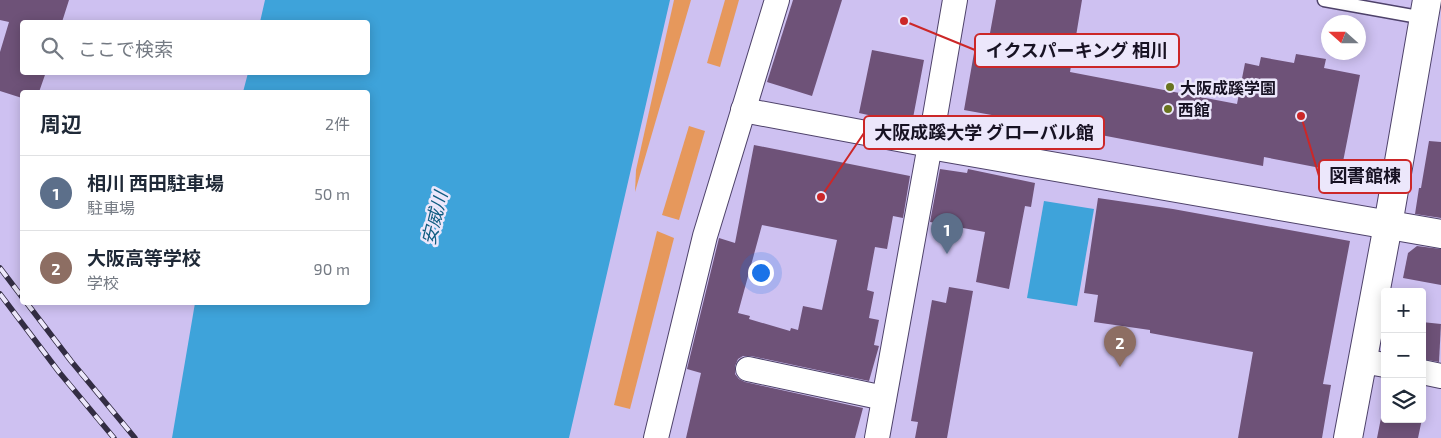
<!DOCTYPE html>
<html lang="ja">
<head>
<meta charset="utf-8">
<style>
  body { margin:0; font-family:"Exo 2","Noto Sans JP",sans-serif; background:#f2f2f3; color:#1f2937 }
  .controls { position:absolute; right:15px; bottom:15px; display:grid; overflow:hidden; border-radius:5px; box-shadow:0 2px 12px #0003 }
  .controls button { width:45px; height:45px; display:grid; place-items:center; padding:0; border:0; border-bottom:1px solid #e0e1e3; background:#fff; color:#1f2937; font:25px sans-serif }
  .compass { position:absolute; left:1321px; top:15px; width:45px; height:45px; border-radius:50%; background:#fff; box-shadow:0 2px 12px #0003; rotate:291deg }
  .you { position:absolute; left:760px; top:272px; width:18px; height:18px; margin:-12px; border:4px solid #fff; border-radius:50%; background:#1a73e8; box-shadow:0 0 0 8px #1a73e833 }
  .badge { display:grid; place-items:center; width:32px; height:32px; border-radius:50%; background:#69741f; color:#fff; font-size:16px; font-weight:700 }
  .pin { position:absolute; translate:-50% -41px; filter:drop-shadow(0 1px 2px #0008) }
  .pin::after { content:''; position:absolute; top:26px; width:18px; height:15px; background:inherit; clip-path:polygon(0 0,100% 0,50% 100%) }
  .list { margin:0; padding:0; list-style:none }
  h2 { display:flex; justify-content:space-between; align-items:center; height:65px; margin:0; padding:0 20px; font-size:21px }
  h2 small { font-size:16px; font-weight:400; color:#747a83 }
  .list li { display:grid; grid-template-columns:32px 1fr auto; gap:15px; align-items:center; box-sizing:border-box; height:75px; padding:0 20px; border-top:1px solid #e0e1e3 }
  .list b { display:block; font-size:19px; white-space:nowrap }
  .list p { margin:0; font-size:16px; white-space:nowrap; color:#747a83 }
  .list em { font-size:16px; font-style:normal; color:#747a83 }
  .icon { flex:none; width:28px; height:28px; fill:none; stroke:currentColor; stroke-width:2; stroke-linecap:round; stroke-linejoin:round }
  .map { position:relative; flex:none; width:1441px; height:438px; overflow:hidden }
  .search { position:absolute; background:#fff; box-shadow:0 2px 12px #0003; left:20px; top:20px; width:350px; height:55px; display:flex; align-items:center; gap:12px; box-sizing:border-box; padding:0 18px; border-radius:5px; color:#747a83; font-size:19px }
  .panel { position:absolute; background:#fff; box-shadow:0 2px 12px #0003; left:20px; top:90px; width:350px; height:215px; border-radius:5px }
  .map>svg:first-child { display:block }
  .green { fill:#e6985c }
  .water { fill:#3ea3da }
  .building { fill:#6e5278; fill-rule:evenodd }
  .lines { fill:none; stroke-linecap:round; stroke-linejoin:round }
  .lane-casing { stroke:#4e426a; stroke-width:15 }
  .street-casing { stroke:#4e426a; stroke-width:26 }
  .secondary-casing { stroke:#4e426a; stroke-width:30 }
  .lane { stroke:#fff; stroke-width:12 }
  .street { stroke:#fff; stroke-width:24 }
  .secondary { stroke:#fff; stroke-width:28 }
  .rail-casing { stroke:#332d43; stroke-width:5.5 }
  .rail { stroke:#ece7fb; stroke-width:4; stroke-dasharray:11; stroke-linecap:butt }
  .poi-dot { fill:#69741f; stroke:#ece7fb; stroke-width:2 }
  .labels { text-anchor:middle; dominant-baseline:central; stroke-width:5; stroke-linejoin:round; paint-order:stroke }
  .poi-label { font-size:16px; font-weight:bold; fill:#171223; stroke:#ece7fb; text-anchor:start }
  .water-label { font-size:18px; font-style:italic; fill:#105c81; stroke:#ece7fb }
  .leader { fill:none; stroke:#cc2728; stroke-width:2 }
  .callout-dot { fill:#cc2728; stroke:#ece7fb; stroke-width:2 }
  .callout { fill:#ece7fb; stroke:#cc2728; stroke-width:2 }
  .callout-label { font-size:18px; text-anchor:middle; font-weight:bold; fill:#171223 }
</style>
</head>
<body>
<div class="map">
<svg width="1441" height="438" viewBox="0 0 1441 438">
  <rect width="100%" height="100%" fill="#cec1f1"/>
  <g class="green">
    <path d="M 674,0 L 691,0 L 635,192 L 636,170 Z"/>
    <path d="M 725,0 L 739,0 L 720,67 L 707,63 Z"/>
    <path d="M 689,126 L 705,131 L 679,220 L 662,215 Z"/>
    <path d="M 657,231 L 674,238 L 630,409 L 614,405 Z"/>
  </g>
  <g class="water">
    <path d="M 265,0 L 670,0 L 569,438 L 172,438 L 195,303 L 368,302 L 368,92 L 243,92 L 248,73 L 368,72 L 368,22 L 260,22 Z"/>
    <path d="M 1044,201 L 1094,209 L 1077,306 L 1027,298 Z"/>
  </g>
  <g class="building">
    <path d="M 0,0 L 69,0 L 62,22 L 22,22 L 22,72 L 46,72 L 39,92 L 22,92 L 22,98 L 0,91 L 0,52 L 9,22 L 0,20 Z"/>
    <path d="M 793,0 L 842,0 L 812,96 L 767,82 Z"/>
    <path d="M 996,0 L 1082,0 L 1070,72 L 1237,104 L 1245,63 L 1259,66 L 1261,57 L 1294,63 L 1296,54 L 1326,59 L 1324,68 L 1360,75 L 1341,172 L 1264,157 L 1263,166 L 1080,131 L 964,110 L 974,53 L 986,55 Z"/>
    <path d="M 872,50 L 924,60 L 913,118 L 907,116 L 905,126 L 882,121 L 882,118 L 859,113 Z"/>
    <path d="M 1429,141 L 1441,142 L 1441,218 L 1415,214 L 1419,188 L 1421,188 Z"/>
    <path d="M 754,145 L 910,176 L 903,218 L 893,216 L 887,249 L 875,247 L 867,290 L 874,292 L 869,318 L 879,320 L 874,345 L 879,346 L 869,381 L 751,356 L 743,356 L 738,359 L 735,366 L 735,374 L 739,379 L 745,382 L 863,408 L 855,438 L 686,438 L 701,373 L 687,369 L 719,238 L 735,243 ZM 762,225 L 837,240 L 822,310 L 803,306 L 798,330 L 791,328 L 790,331 L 749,319 L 750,316 L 738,313 Z"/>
    <path d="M 940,169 L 967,173 L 968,169 L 1035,183 L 1031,207 L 1025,206 L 1009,289 L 976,282 L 985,232 L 930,222 Z"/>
    <path d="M 1098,198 L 1173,209 L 1350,241 L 1323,384 L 1331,385 L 1322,438 L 1238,438 L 1253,352 L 1150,333 L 1150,330 L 1094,322 L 1098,295 L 1084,293 Z"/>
    <path d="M 1417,246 L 1441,249 L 1441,285 L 1403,278 L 1408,253 Z"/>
    <path d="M 949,287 L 973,291 L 947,438 L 915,438 L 918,422 L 911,421 L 932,300 L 946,303 Z"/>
    <path d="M 1422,322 L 1441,324 L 1439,362 L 1422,359 Z"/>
    <path d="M 1385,398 L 1385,419 L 1422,419 L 1418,438 L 1377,438 Z"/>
  </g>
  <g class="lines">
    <g class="lane-casing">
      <path id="lane" d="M 1324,0 L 1424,18"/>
    </g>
    <g class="street-casing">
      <g id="street">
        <path d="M 743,110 L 930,145"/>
        <path d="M 1362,361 L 1385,365"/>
        <path d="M 748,369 L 884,398"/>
        <path d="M 1422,372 L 1441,376"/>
        <path d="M 656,438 L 705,236 L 777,0"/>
        <path d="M 877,438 L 930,145 L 955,0"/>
      </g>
    </g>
    <g class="secondary-casing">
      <g id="secondary">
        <path d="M 930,145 L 1441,234"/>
        <path d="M 1348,438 L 1388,225 L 1427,0"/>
      </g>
    </g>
    <use href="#lane" class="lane"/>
    <use href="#street" class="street"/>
    <use href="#secondary" class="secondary"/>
    <g class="rail-casing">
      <g id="rail">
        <path d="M 0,268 L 22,297"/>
        <path d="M 0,294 L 59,372 L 114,438"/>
        <path d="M 26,302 L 71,361 L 135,438"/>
      </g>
    </g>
    <use href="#rail" class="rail"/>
  </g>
  <g class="poi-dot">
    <circle cx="1170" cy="87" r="5"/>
    <circle cx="1168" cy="109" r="5"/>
  </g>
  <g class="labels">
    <g class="poi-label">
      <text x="1180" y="87">大阪成蹊学園</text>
      <text x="1178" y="109">西館</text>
    </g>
    <g class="water-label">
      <text transform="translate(434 218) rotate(-76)">安威川</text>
    </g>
  </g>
  <path class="leader" d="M904 21L975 50M821 197L864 133M1301 116L1319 176"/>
  <g class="callout-dot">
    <circle cx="904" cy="21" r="5"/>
    <circle cx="821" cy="197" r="5"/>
    <circle cx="1301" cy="116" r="5"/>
  </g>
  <g class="callout">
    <rect x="975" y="34" width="204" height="33" rx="5"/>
    <rect x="864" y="116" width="240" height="33" rx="5"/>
    <rect x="1319" y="160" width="92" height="33" rx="5"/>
  </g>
  <g class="callout-label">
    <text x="1077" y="57">イクスパーキング 相川</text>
    <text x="984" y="139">大阪成蹊大学 グローバル館</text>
    <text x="1365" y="182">図書館棟</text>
  </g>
</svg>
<div class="controls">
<button>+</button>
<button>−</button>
<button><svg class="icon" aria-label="layers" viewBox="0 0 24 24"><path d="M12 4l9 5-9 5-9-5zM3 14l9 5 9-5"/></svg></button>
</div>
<svg class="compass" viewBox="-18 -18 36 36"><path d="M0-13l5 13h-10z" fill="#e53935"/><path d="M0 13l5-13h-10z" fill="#747a83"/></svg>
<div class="you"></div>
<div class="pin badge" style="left:947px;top:254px;background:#5c6f8a">1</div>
<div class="pin badge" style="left:1120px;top:367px;background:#8d6e63">2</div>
<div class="search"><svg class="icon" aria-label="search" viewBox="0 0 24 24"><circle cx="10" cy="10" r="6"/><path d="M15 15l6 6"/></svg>ここで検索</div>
<section class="panel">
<h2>周辺<small>2件</small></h2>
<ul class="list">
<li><span class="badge" style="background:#5c6f8a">1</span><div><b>相川 西田駐車場</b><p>駐車場</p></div><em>50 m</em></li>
<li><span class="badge" style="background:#8d6e63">2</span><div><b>大阪高等学校</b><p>学校</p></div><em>90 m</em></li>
</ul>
</section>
</div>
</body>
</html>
